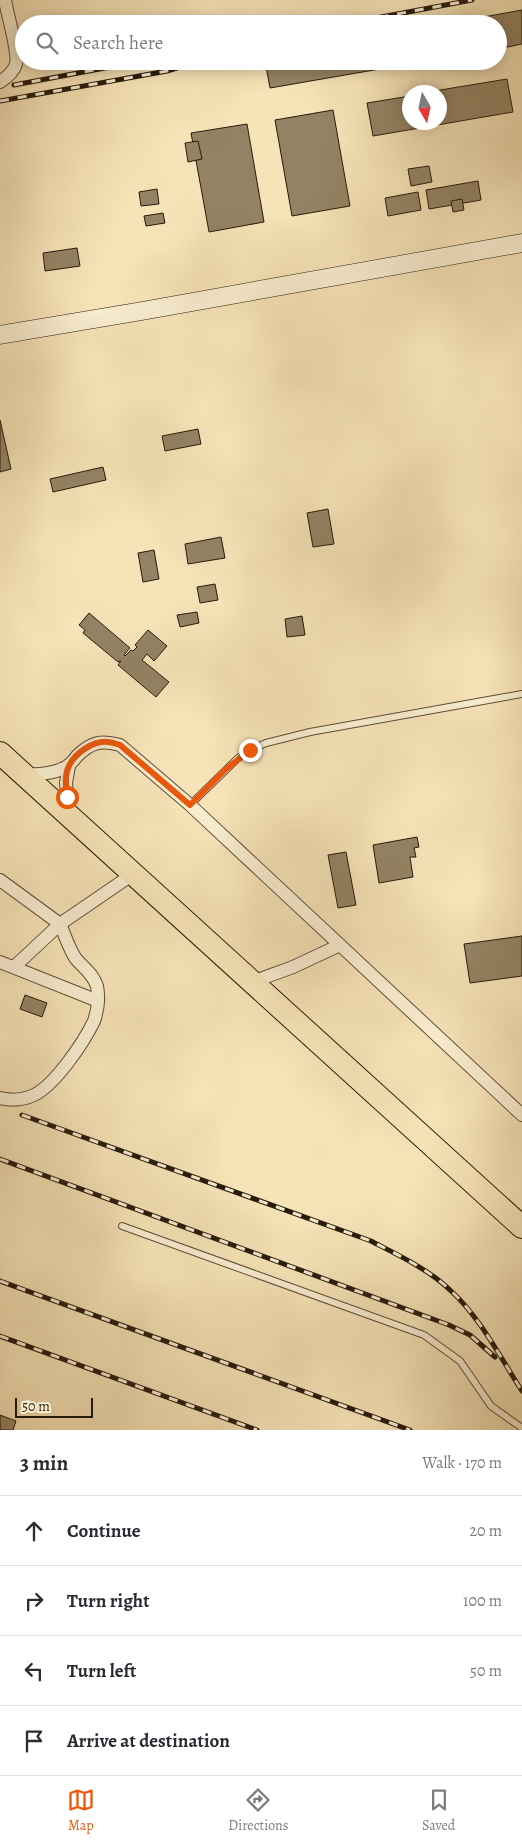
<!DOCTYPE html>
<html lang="en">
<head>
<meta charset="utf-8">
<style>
  body { margin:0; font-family:Alegreya,serif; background:#f7f7f7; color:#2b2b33 }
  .compass { position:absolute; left:402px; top:85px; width:45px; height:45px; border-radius:50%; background:#fff; box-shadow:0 2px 12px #0003; rotate:171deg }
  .scale { position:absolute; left:15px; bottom:12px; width:78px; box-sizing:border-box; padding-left:5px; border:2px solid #271b0b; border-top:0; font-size:14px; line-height:18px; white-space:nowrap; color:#271b0b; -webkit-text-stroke:4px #f9edd0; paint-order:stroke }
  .stop { position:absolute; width:15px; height:15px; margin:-11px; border:4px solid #ea580c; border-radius:50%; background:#fff }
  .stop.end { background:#ea580c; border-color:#fff; box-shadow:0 1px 5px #0008 }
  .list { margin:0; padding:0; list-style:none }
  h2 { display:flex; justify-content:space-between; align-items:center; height:65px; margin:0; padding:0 20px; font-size:21px }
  h2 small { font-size:16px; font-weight:400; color:#7c7c81 }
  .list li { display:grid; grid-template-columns:32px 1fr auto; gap:15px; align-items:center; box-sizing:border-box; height:70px; padding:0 20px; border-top:1px solid #e1e1e2 }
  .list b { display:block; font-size:19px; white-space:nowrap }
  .list em { font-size:16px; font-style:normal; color:#7c7c81 }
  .icon { flex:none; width:28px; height:28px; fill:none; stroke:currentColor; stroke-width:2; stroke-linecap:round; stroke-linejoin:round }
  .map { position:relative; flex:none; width:522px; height:1430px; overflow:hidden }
  .search { position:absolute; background:#fff; box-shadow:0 2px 12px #0003; left:15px; right:15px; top:15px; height:55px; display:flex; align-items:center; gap:12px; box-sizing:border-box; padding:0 18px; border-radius:28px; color:#7c7c81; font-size:19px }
  .sheet { height:345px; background:#fff }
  nav { display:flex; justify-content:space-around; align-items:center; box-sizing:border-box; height:70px; border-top:1px solid #e1e1e2; background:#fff; font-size:14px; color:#7c7c81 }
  nav a { display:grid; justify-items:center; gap:2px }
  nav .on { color:#ea580c }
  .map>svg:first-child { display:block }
  .building { fill:#938364; stroke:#271b0b }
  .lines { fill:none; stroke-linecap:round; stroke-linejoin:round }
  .lane-casing { stroke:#5b4d36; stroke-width:8 }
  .street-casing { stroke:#5b4d36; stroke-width:14 }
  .secondary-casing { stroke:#271b0b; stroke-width:19 }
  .highway-casing { stroke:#271b0b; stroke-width:24 }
  .lane { stroke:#f9edd0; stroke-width:6 }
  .street { stroke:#f9edd0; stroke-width:12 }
  .secondary { stroke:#f9edd0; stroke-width:18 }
  .highway { stroke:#f6e3b7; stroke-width:22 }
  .rail-casing { stroke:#271b0b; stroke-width:5 }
  .rail { stroke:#f9edd0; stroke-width:3; stroke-dasharray:9; stroke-linecap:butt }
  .route { stroke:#ea580c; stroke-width:6 }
</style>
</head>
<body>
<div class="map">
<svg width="522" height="1430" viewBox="0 0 522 1430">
  <rect width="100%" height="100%" fill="#f6e3b7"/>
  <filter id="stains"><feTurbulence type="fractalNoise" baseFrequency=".004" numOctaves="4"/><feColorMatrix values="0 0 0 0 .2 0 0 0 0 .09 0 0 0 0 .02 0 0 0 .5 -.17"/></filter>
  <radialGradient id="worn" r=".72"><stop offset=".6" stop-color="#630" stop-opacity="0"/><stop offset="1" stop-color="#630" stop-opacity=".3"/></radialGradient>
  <g class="building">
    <path d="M 522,10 L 522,44 L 498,49 L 498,24 L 445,24 Z"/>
    <path d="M 265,61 L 426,61 L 270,88 Z"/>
    <path d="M 507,79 L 513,112 L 373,136 L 367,103 L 410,96 L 410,122 L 440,122 L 440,92 L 428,92 Z"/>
    <path d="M 333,110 L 350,206 L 292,216 L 275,120 Z"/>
    <path d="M 247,124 L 264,222 L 209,232 L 191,133 Z"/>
    <path d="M 198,141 L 202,159 L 188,162 L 185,143 Z"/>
    <path d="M 429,166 L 432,182 L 411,186 L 408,169 Z"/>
    <path d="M 478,181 L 481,200 L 429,209 L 426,190 Z"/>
    <path d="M 157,189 L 159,204 L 141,206 L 139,192 Z"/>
    <path d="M 418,192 L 421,210 L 388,216 L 385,198 Z"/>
    <path d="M 462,199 L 464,210 L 453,212 L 451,201 Z"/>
    <path d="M 163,213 L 165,223 L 146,226 L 144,216 Z"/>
    <path d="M 77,248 L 80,266 L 45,271 L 43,253 Z"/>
    <path d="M 0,420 L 11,469 L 0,472 Z"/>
    <path d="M 198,429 L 201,444 L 165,451 L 162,436 Z"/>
    <path d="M 103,467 L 106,480 L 53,492 L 50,479 Z"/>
    <path d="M 328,509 L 334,544 L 313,547 L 307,513 Z"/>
    <path d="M 221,537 L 225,558 L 188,564 L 185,544 Z"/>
    <path d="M 154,550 L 159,579 L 143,582 L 138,553 Z"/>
    <path d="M 215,584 L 218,600 L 200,603 L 197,587 Z"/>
    <path d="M 197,612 L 199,623 L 180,627 L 177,615 Z"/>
    <path d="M 89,613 L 130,648 L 124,655 L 125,656 L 131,650 L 133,651 L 137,647 L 135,645 L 148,630 L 167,646 L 154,661 L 147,654 L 142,660 L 169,682 L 156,697 L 118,665 L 121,661 L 118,662 L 83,633 L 85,630 L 79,625 Z"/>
    <path d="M 302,616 L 305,635 L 287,637 L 285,619 Z"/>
    <path d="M 417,837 L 419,847 L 414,848 L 416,857 L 410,857 L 413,877 L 379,883 L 373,845 Z"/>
    <path d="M 346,852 L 356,905 L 338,908 L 328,855 Z"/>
    <path d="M 522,936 L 522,976 L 470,983 L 464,944 Z"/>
    <path d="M 25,995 L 47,1003 L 42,1017 L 20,1009 Z"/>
    <path d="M 0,1415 L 16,1421 L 13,1430 L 0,1430 Z"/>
  </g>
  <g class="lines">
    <g class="lane-casing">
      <g id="lane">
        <path d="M 190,805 L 237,759 L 250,750 L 266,743 L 310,732 L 522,694"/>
        <path d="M 122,1226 L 424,1335 L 460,1361 L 491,1406 L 522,1428"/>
      </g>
    </g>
    <g class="street-casing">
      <g id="street">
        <path d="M 0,82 C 6,78 14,71 16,64 C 19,52 7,14 5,0"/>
        <path d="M 69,766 L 66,783 L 69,815"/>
        <path d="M 24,775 C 39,774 53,774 66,767 C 71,764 74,760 77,756 C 91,742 101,740 120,745 L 190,805 L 522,1115"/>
        <path d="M 0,880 L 60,924 L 133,874"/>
        <path d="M 0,962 L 98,1001"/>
        <path d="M 252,982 L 293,967 L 340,945"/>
        <path d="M 0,1098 C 12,1101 23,1100 34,1095 C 55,1085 84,1042 94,1021 C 98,1010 99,997 97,986 C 93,974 84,968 76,959 C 69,949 65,935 60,924 L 14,967"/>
      </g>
    </g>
    <g class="secondary-casing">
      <path id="secondary" d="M 0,335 L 142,311 L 522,243"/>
    </g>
    <g class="highway-casing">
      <path id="highway" d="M 0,753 L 522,1227"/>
    </g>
    <use href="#lane" class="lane"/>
    <use href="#street" class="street"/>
    <use href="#secondary" class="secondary"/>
    <use href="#highway" class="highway"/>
    <g class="rail-casing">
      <g id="rail">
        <path d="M 344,24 L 472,0"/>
        <path d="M 14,85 L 142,61"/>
        <path d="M 0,101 L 167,71 L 200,61"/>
        <path d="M 22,1115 L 371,1241 C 398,1255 428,1269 450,1290 C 480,1317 500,1357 522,1391"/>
        <path d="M 0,1159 L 449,1325 L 470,1335 L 495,1357"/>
        <path d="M 0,1281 L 410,1430"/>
        <path d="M 0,1336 L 257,1430"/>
      </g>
    </g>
    <use href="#rail" class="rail"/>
  </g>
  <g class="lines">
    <path class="route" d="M 67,797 C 66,788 64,775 69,766 C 75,753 94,740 108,742 C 112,742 116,744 120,745 L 190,805 L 225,770 L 250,750"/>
  </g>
  <rect width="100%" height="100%" filter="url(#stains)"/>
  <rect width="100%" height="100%" fill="url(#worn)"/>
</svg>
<svg class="compass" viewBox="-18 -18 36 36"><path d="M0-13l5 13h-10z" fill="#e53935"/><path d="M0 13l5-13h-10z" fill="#7c7c81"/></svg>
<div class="scale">50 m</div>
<div class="stop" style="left:67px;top:797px"></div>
<div class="stop end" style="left:250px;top:750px"></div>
<div class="search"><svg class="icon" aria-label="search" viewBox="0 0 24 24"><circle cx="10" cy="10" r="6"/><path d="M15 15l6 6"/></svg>Search here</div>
</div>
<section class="sheet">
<h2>3 min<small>Walk · 170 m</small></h2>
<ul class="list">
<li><svg class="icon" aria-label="ahead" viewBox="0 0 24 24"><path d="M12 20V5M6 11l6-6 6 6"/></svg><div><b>Continue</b></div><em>20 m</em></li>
<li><svg class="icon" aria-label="right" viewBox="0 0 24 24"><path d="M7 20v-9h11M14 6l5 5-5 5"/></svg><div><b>Turn right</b></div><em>100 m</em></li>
<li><svg class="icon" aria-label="left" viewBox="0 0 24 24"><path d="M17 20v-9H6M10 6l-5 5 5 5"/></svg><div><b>Turn left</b></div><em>50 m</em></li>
<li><svg class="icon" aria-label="arrive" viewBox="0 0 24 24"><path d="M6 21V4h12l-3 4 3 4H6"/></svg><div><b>Arrive at destination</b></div></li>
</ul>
</section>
<nav>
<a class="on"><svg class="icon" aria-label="map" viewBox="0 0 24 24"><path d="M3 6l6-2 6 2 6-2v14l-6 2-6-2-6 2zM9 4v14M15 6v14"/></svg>Map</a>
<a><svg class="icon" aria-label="directions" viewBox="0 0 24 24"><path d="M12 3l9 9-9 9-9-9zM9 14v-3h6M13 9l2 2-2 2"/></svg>Directions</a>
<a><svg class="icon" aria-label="saved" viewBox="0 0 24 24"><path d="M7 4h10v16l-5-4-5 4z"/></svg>Saved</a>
</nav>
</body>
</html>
